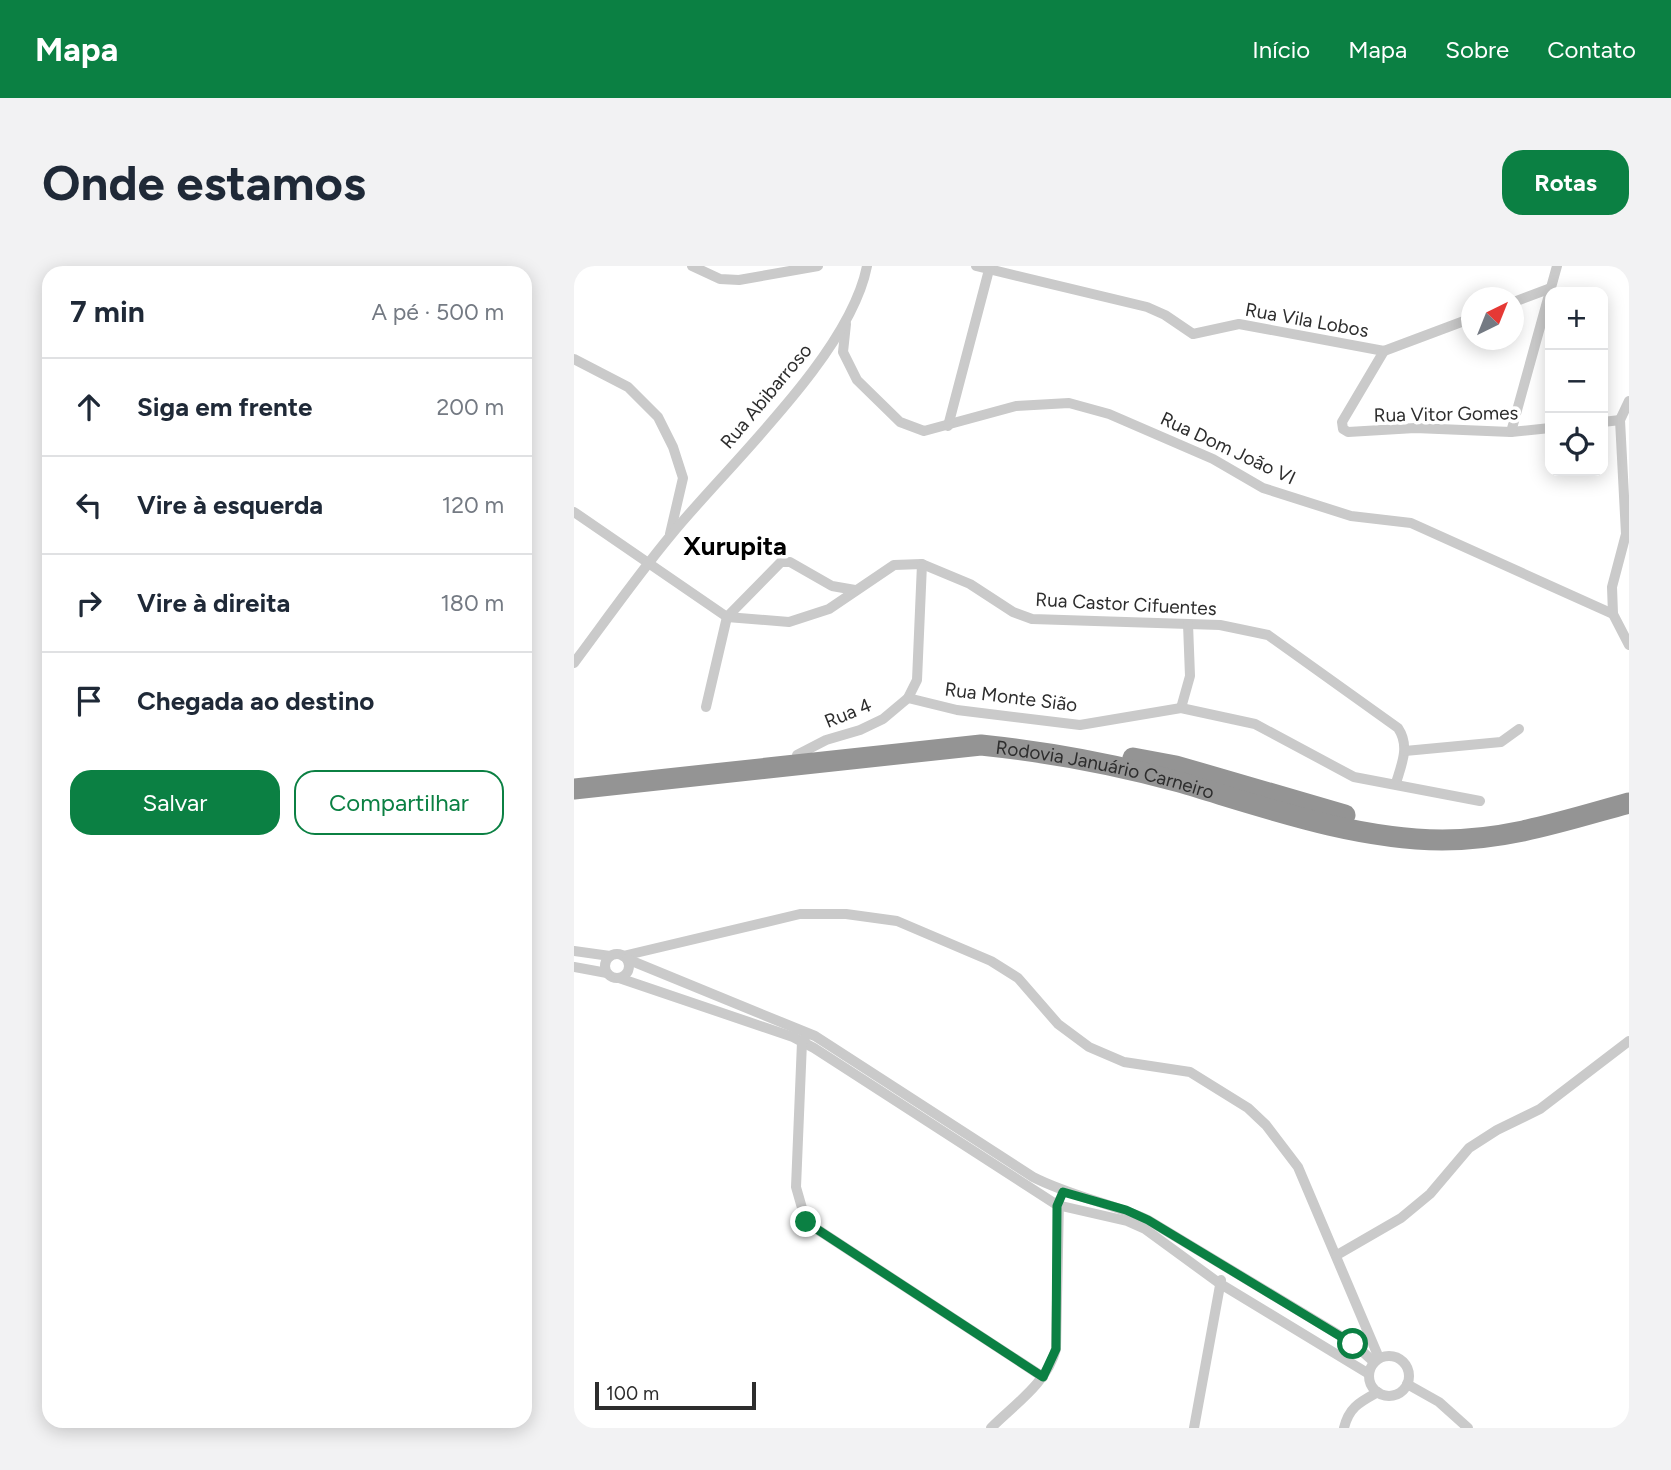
<!DOCTYPE html>
<html lang="pt">
<head>
<meta charset="utf-8">
<style>
  body { margin:0; font-family:Figtree,sans-serif; background:#f2f2f3; color:#1f2937 }
  .controls { position:absolute; right:21px; top:21px; display:grid; overflow:hidden; border-radius:14px; box-shadow:0 4px 18px #0003 }
  .controls button { width:63px; height:63px; display:grid; place-items:center; padding:0; border:0; border-bottom:2px solid #e0e1e3; background:#fff; color:#1f2937; font:35px sans-serif }
  .compass { position:absolute; left:887px; top:21px; width:63px; height:63px; border-radius:50%; background:#fff; box-shadow:0 4px 18px #0003; rotate:43deg }
  .scale { position:absolute; left:21px; bottom:18px; width:161px; box-sizing:border-box; padding-left:7px; border:4px solid #2d2d2d; border-top:0; font-size:19px; line-height:24px; white-space:nowrap; color:#2d2d2d; -webkit-text-stroke:5px #fff; paint-order:stroke }
  .stop { position:absolute; width:21px; height:21px; margin:-16px; border:5px solid #0b8043; border-radius:50%; background:#fff }
  .stop.end { background:#0b8043; border-color:#fff; box-shadow:0 2px 7px #0008 }
  .list { margin:0; padding:0; list-style:none }
  h2 { display:flex; justify-content:space-between; align-items:center; height:91px; margin:0; padding:0 28px; font-size:30px }
  h2 small { font-size:23px; font-weight:400; color:#747a83 }
  .list li { display:grid; grid-template-columns:46px 1fr auto; gap:21px; align-items:center; box-sizing:border-box; height:98px; padding:0 28px; border-top:2px solid #e0e1e3 }
  .list b { display:block; font-size:26px; white-space:nowrap }
  .list em { font-size:23px; font-style:normal; color:#747a83 }
  .actions { display:flex; gap:14px; padding:21px 28px }
  .actions a { flex:1; padding:16px 0; border:2px solid #0b8043; border-radius:21px; text-align:center; font-size:24px; color:#0b8043 }
  .actions .main { background:#0b8043; color:#fff }
  .icon { flex:none; width:38px; height:38px; fill:none; stroke:currentColor; stroke-width:2; stroke-linecap:round; stroke-linejoin:round }
  .map { position:relative; flex:none; width:1055px; height:1162px; overflow:hidden; border-radius:21px }
  header { display:flex; align-items:center; gap:42px; box-sizing:border-box; height:98px; padding:0 35px; background:#0b8043; color:#fff }
  header strong { font-size:33px }
  nav { display:flex; gap:38px; margin-inline-start:auto; font-size:24px }
  .intro { display:flex; align-items:center; justify-content:space-between; box-sizing:border-box; height:168px; padding:0 42px }
  h1 { margin:0; font-size:49px }
  .button { padding:18px 32px; border-radius:21px; background:#0b8043; color:#fff; font-size:24px; font-weight:700 }
  main { display:flex; gap:42px; padding:0 42px }
  aside { flex:1; background:#fff; border-radius:21px; box-shadow:0 4px 18px #0003 }
  .map>svg:first-child { display:block }
  .lines { fill:none; stroke-linecap:round; stroke-linejoin:round }
  .street { stroke:#cacaca; stroke-width:10 }
  .highway { stroke:#949494; stroke-width:21 }
  .route { stroke:#0b8043; stroke-width:9 }
  .labels { text-anchor:middle; dominant-baseline:central; stroke-width:7; stroke-linejoin:round; paint-order:stroke }
  .street-label { font-size:19px; fill:#2d2d2d; stroke:#fff }
  .district-label { font-size:26px; font-weight:bold; fill:#000; stroke:#fff }
</style>
</head>
<body>
<header>
<strong>Mapa</strong>
<nav><a>Início</a><a>Mapa</a><a>Sobre</a><a>Contato</a></nav>
</header>
<div class="intro"><h1>Onde estamos</h1><a class="button">Rotas</a></div>
<main>
<aside>
<h2>7 min<small>A pé · 500 m</small></h2>
<ul class="list">
<li><svg class="icon" aria-label="ahead" viewBox="0 0 24 24"><path d="M12 20V5M6 11l6-6 6 6"/></svg><div><b>Siga em frente</b></div><em>200 m</em></li>
<li><svg class="icon" aria-label="left" viewBox="0 0 24 24"><path d="M17 20v-9H6M10 6l-5 5 5 5"/></svg><div><b>Vire à esquerda</b></div><em>120 m</em></li>
<li><svg class="icon" aria-label="right" viewBox="0 0 24 24"><path d="M7 20v-9h11M14 6l5 5-5 5"/></svg><div><b>Vire à direita</b></div><em>180 m</em></li>
<li><svg class="icon" aria-label="arrive" viewBox="0 0 24 24"><path d="M6 21V4h12l-3 4 3 4H6"/></svg><div><b>Chegada ao destino</b></div></li>
</ul>
<div class="actions"><a class="main">Salvar</a><a>Compartilhar</a></div>
</aside>
<div class="map">
<svg width="1055" height="1162" viewBox="0 0 1055 1162">
  <rect width="100%" height="100%" fill="#fff"/>
  <g class="lines">
    <g class="street">
      <path d="M 118,0 L 146,13 L 165,14 L 244,0"/>
      <path d="M 402,0 L 573,41 L 591,49 L 619,68 L 665,58 L 810,85 L 898,52"/>
      <path d="M 940,36 L 977,22"/>
      <path d="M 272,58 L 269,86 L 283,114 L 326,156 L 350,165 L 442,140 L 495,137 L 535,148 L 639,193 L 689,222 L 777,250 L 837,257 L 1039,348 L 1055,379"/>
      <path d="M 810,85 L 768,156 L 769,163 L 774,166 L 841,162 L 937,166 L 976,162"/>
      <path d="M 0,93 L 54,121 L 84,151 L 99,181 L 109,212 L 96,268"/>
      <path d="M 1029,156 L 1046,154"/>
      <path d="M 374,160 L 416,0"/>
      <path d="M 937,166 L 983,0"/>
      <path d="M 0,246 L 153,351 L 215,356 L 255,343 L 320,299 L 348,298 L 396,318 L 439,346 L 458,353 L 646,359 L 694,369 L 824,462 C 836,480 828,497 822,517"/>
      <path d="M 1039,348 L 1038,321 L 1052,268 L 1046,154 L 1055,135"/>
      <path d="M 0,397 C 32,354 63,310 97,269 C 155,198 276,88 293,0"/>
      <path d="M 334,432 L 383,444 L 506,459 L 607,442 L 681,458 L 780,511 L 906,535"/>
      <path d="M 132,441 L 153,351 L 207,296 L 216,296 L 258,320 L 281,324"/>
      <path d="M 607,442 L 616,410 L 614,358"/>
      <path d="M 831,485 L 927,476 L 945,463"/>
      <path d="M 223,489 L 252,474 L 286,464 L 309,453 L 334,432 L 343,414 L 348,298"/>
      <path d="M 0,685 L 36,690"/>
      <circle cx="43" cy="700" r="12"/>
      <path d="M 49,690 L 226,648 L 272,648 L 323,655 L 417,695 L 444,712 L 484,758 L 515,781 L 550,796 L 616,806 L 674,842 L 692,859 L 724,901 L 805,1092"/>
      <path d="M 53,693 L 241,770 L 459,911 C 496,930 536,937 574,954 L 780,1078 L 800,1096"/>
      <path d="M 0,701 L 33,707"/>
      <path d="M 45,712 L 219,771 L 240,782 L 483,939 L 553,955 L 571,963 L 645,1017 L 795,1108"/>
      <path d="M 231,772 L 228,776 L 222,921 L 232,956 L 469,1111"/>
      <path d="M 763,989 L 827,952 L 856,928 L 895,882 L 923,864 L 966,843 L 1055,775"/>
      <circle cx="815" cy="1110" r="20"/>
      <path d="M 833,1118 L 865,1136 L 894,1162"/>
      <path d="M 417,1162 C 441,1138 473,1117 482,1083 L 485,935"/>
      <path d="M 620,1162 L 647,1014"/>
      <path d="M 770,1162 C 775,1141 786,1136 804,1126"/>
    </g>
    <g class="highway">
      <path d="M 559,492 L 602,500 L 771,549"/>
      <path id="s1" d="M 0,523 L 407,479 C 473,486 540,498 605,516 C 690,541 778,573 868,574 C 934,574 993,554 1055,537"/>
    </g>
  </g>
  <g class="lines">
    <path class="route" d="M 232,956 L 469,1111 L 482,1083 L 483,940 L 489,926 L 552,944 L 574,954 L 779,1078"/>
  </g>
  <g class="labels">
    <g class="street-label">
      <text transform="translate(733 54) rotate(10)">Rua Vila Lobos</text>
      <text transform="translate(192 130) rotate(-50)">Rua Abibarroso</text>
      <text transform="translate(872 148) rotate(-1)">Rua Vitor Gomes</text>
      <text transform="translate(654 182) rotate(25)">Rua Dom João VI</text>
      <text transform="translate(552 338) rotate(3)">Rua Castor Cifuentes</text>
      <text transform="translate(437 431) rotate(7)">Rua Monte Sião</text>
      <text transform="translate(274 447) rotate(-22)">Rua 4</text>
      <text stroke="none"><textPath href="#s1" startOffset="536">Rodovia Januário Carneiro</textPath></text>
    </g>
    <g class="district-label">
      <text x="161" y="280">Xurupita</text>
    </g>
  </g>
</svg>
<div class="controls">
<button>+</button>
<button>−</button>
<button><svg class="icon" aria-label="locate" viewBox="0 0 24 24"><circle cx="12" cy="12" r="6"/><path d="M12 2v4M12 18v4M2 12h4M18 12h4"/></svg></button>
</div>
<svg class="compass" viewBox="-18 -18 36 36"><path d="M0-13l5 13h-10z" fill="#e53935"/><path d="M0 13l5-13h-10z" fill="#747a83"/></svg>
<div class="scale">100 m</div>
<div class="stop" style="left:779px;top:1078px"></div>
<div class="stop end" style="left:232px;top:956px"></div>
</div>
</main>
</body>
</html>
